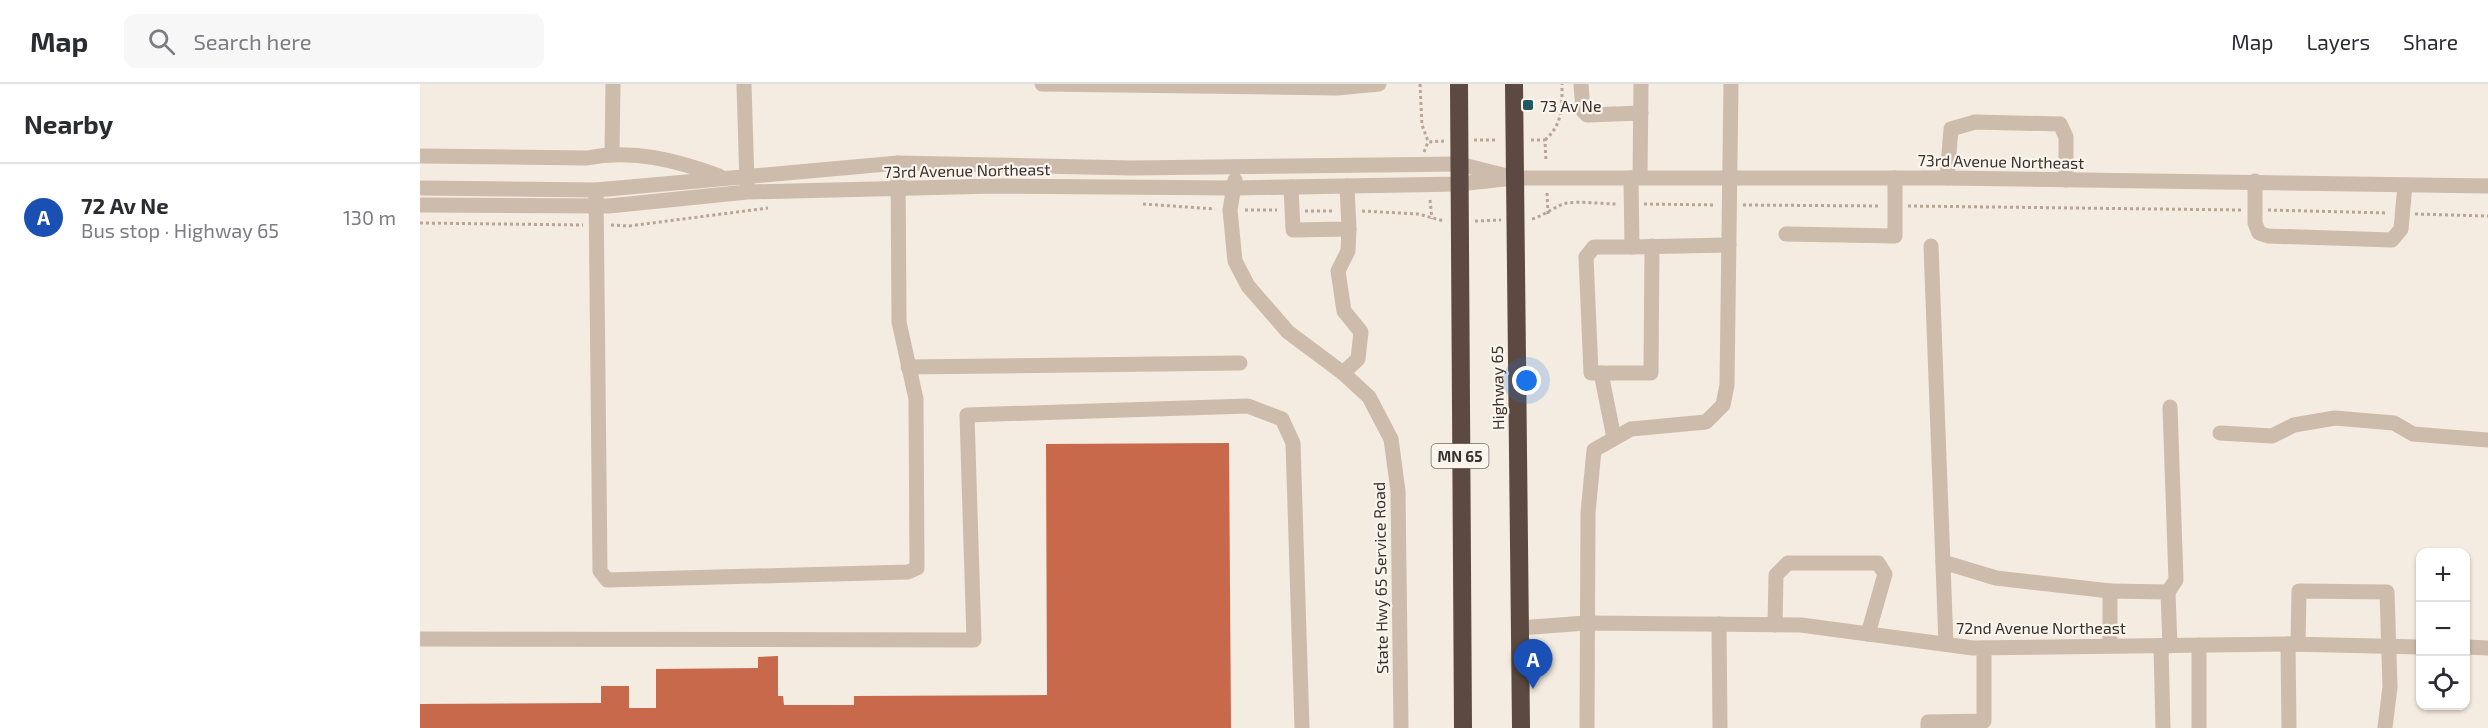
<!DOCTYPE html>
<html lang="en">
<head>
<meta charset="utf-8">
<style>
  body { margin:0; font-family:"Exo 2",sans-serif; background:#f7f7f7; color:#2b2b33 }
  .controls { position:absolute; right:18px; bottom:18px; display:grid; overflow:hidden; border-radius:12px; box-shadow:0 2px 4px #0004 }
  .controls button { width:54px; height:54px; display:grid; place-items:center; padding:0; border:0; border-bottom:2px solid #e1e1e2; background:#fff; color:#2b2b33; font:30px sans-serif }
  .you { position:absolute; left:1107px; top:297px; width:21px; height:21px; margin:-15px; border:4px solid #fff; border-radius:50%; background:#1a73e8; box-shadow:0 0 0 9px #1a73e833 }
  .badge { display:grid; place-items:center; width:39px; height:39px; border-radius:50%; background:#1a73e8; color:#fff; font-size:20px; font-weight:700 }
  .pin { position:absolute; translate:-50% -50px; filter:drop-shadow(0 2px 3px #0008) }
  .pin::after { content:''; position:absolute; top:32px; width:21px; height:18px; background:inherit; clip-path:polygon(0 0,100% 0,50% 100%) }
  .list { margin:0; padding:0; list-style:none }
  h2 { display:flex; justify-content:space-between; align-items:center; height:78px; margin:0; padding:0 24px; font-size:26px }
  h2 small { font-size:20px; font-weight:400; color:#7c7c81 }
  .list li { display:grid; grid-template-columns:39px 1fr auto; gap:18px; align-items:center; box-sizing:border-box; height:108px; padding:0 24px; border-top:2px solid #e1e1e2 }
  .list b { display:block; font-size:22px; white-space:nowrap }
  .list p { margin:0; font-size:20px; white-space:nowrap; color:#7c7c81 }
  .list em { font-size:20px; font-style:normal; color:#7c7c81 }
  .icon { flex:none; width:33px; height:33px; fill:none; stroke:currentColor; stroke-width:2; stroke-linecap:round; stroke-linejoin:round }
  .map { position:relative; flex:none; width:2068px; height:644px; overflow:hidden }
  header { display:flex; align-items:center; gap:36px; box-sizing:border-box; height:84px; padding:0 30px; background:#fff; border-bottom:2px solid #e1e1e2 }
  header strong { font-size:28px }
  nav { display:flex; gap:33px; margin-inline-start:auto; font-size:21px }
  .search { width:420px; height:54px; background:#f7f7f7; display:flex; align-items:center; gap:15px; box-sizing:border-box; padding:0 21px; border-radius:12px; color:#7c7c81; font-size:22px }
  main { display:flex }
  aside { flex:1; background:#fff }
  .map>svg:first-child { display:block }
  .building { fill:#c8694b }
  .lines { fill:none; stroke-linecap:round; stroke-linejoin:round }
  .path { stroke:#b9a596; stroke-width:3; stroke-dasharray:3 3; stroke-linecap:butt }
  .minor { stroke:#cdbbac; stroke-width:15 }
  .highway { stroke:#5c4a42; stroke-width:18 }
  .poi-dot { fill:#1f5a5e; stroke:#fbf5ee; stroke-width:2 }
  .labels { text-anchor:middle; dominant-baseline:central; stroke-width:4.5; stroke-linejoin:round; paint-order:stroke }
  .shield { fill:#fbf5ee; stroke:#756b66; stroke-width:1.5 }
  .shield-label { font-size:15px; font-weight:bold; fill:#3b302b }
  .poi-label { font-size:16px; fill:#3b302b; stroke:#fbf5ee; text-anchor:start }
  .street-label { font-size:16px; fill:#3b302b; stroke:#fbf5ee }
</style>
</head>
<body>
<header>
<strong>Map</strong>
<div class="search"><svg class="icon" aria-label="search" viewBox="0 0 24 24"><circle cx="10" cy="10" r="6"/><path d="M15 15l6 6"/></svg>Search here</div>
<nav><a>Map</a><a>Layers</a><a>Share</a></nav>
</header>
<main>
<aside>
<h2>Nearby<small></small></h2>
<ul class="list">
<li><span class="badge" style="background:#1a4fb4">A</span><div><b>72 Av Ne</b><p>Bus stop · Highway 65</p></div><em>130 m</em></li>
</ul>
</aside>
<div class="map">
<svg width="2068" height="644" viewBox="0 0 2068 644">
  <rect width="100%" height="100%" fill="#f4ebe1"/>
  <path class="building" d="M 809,359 L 811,644 L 0,644 L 0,620 L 181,619 L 181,602 L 209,602 L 209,624 L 236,624 L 236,585 L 338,584 L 338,573 L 358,572 L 358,612 L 363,612 L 364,621 L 434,621 L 434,612 L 627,611 L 626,360 Z"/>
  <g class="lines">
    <g class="path">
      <path d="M 1000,0 L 1002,41 L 1008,57"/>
      <path d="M 1054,56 L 1078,56"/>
      <path d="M 1111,56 L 1125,56 L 1126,78"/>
      <path d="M 1125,56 C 1143,40 1142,23 1142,0"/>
      <path d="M 1004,68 L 1008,58 L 1024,57"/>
      <path d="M 1127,109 L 1128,131"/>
      <path d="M 1010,116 L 1012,135"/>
      <path d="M 723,120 L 795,125"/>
      <path d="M 1224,120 L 1296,121"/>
      <path d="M 1323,121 L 1461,122"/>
      <path d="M 1488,122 L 1821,126"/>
      <path d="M 825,126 L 857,126"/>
      <path d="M 1848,126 L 1968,129"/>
      <path d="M 885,127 L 914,127"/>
      <path d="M 942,127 L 998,130 L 1024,137"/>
      <path d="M 1995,130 L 2068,132"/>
      <path d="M 1112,135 C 1126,131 1136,121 1147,119 C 1163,117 1181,120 1197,120"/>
      <path d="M 1055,137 L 1081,136"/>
      <path d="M 0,139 L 163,141"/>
      <path d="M 191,141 L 209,142 L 348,124"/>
    </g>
    <g class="minor">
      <path d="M 324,0 L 327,99"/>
      <path d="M 622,0 L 917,4 L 959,0"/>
      <path d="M 1161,0 L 1163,27 L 1167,31 L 1221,29"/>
      <path d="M 192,69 L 193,0"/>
      <path d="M 0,72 L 167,74 C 213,65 256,76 299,92"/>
      <path d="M 1220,93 L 1221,0"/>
      <path d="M 1211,94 L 1212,163 L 1309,161"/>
      <path d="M 1527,94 L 1531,45 L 1555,38 L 1640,40 L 1646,53 L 1646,96"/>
      <path d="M 815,96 L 810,126 L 815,177 L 828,202 L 868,248 L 923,289 L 949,313 L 971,355 L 978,407 L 981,644"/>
      <path d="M 1835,97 L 1835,139 L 1839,149 L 1848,152 L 1972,156 L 1981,145 L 1985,101"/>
      <path d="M 871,103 L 873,146 L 929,145 L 927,102"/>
      <path d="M 0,104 L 176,106 L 478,79 L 713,84 L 1039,80 L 1083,91"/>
      <path d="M 176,106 L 180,487 L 187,496 L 488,488 L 497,484 L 496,315 L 479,238 L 478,79"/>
      <path d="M 0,121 L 189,122 L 327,108 L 575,102 L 815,104 L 1039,100 L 1094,94 L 1527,94 L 2068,102"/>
      <path d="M 1366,150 L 1475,152 L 1475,94"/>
      <path d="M 1511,162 L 1526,560"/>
      <path d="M 488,283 L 820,279"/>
      <path d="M 923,289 L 938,275 L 941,248 L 924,227 L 918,187 L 928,167 L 929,145"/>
      <path d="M 1181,289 L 1231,289 L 1232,162"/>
      <path d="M 1800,349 L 1852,352 L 1874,341 L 1915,334 L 1974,339 L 1993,350 L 2068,356"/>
      <path d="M 1194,354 L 1181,289 L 1171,289 L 1166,173 L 1174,163 L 1212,163"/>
      <path d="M 1523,478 L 1576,494 L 1690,507 L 1690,562"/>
      <path d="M 1690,507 L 1748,508 L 1756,496 L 1750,323"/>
      <path d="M 1748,508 L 1750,562"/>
      <path d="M 1299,540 L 1300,644"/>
      <path d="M 1355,541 L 1356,491 L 1368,479 L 1458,479 L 1465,490 L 1448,550"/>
      <path d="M 1099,544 L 1166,539 L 1381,541 L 1553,564 L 1868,560 L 2000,563"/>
      <path d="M 0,555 L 554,556 L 547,331 L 828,322 L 862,335 L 873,359 L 882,644"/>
      <path d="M 1868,560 L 1869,644"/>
      <path d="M 1878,560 L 1879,507 L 1967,508 L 1970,603 L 1965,644"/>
      <path d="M 1779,561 L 1779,644"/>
      <path d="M 1741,562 L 1743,644"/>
      <path d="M 2046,563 L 2068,564"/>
      <path d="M 1167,644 L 1168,429 L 1174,366 L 1211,345 L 1286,338 L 1303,321 L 1307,301 L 1311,0"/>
      <path d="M 1508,644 L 1508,638 L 1564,637 L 1564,564"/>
    </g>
    <g class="highway">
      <path d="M 1039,0 L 1043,644"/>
      <path d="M 1094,0 L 1101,644"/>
    </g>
  </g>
  <rect class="poi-dot" x="1102" y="15" width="12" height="12" rx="3"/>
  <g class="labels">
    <rect class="shield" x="1011.5" y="360" width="57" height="24" rx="4.5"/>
    <g class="shield-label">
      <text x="1040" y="372">MN 65</text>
    </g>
    <g class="poi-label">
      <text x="1120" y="21">73 Av Ne</text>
    </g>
    <g class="street-label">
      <text transform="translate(1581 77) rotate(1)">73rd Avenue Northeast</text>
      <text transform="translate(547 86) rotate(-1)">73rd Avenue Northeast</text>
      <text transform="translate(1077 304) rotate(-91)">Highway 65</text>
      <text transform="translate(960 494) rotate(-91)">State Hwy 65 Service Road</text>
      <text x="1621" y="543">72nd Avenue Northeast</text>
    </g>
  </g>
</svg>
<div class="controls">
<button>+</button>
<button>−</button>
<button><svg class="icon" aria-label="locate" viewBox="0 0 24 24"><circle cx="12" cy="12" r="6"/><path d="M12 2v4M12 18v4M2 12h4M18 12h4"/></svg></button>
</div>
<div class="you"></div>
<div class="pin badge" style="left:1113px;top:605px;background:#1a4fb4">A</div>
</div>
</main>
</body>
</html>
